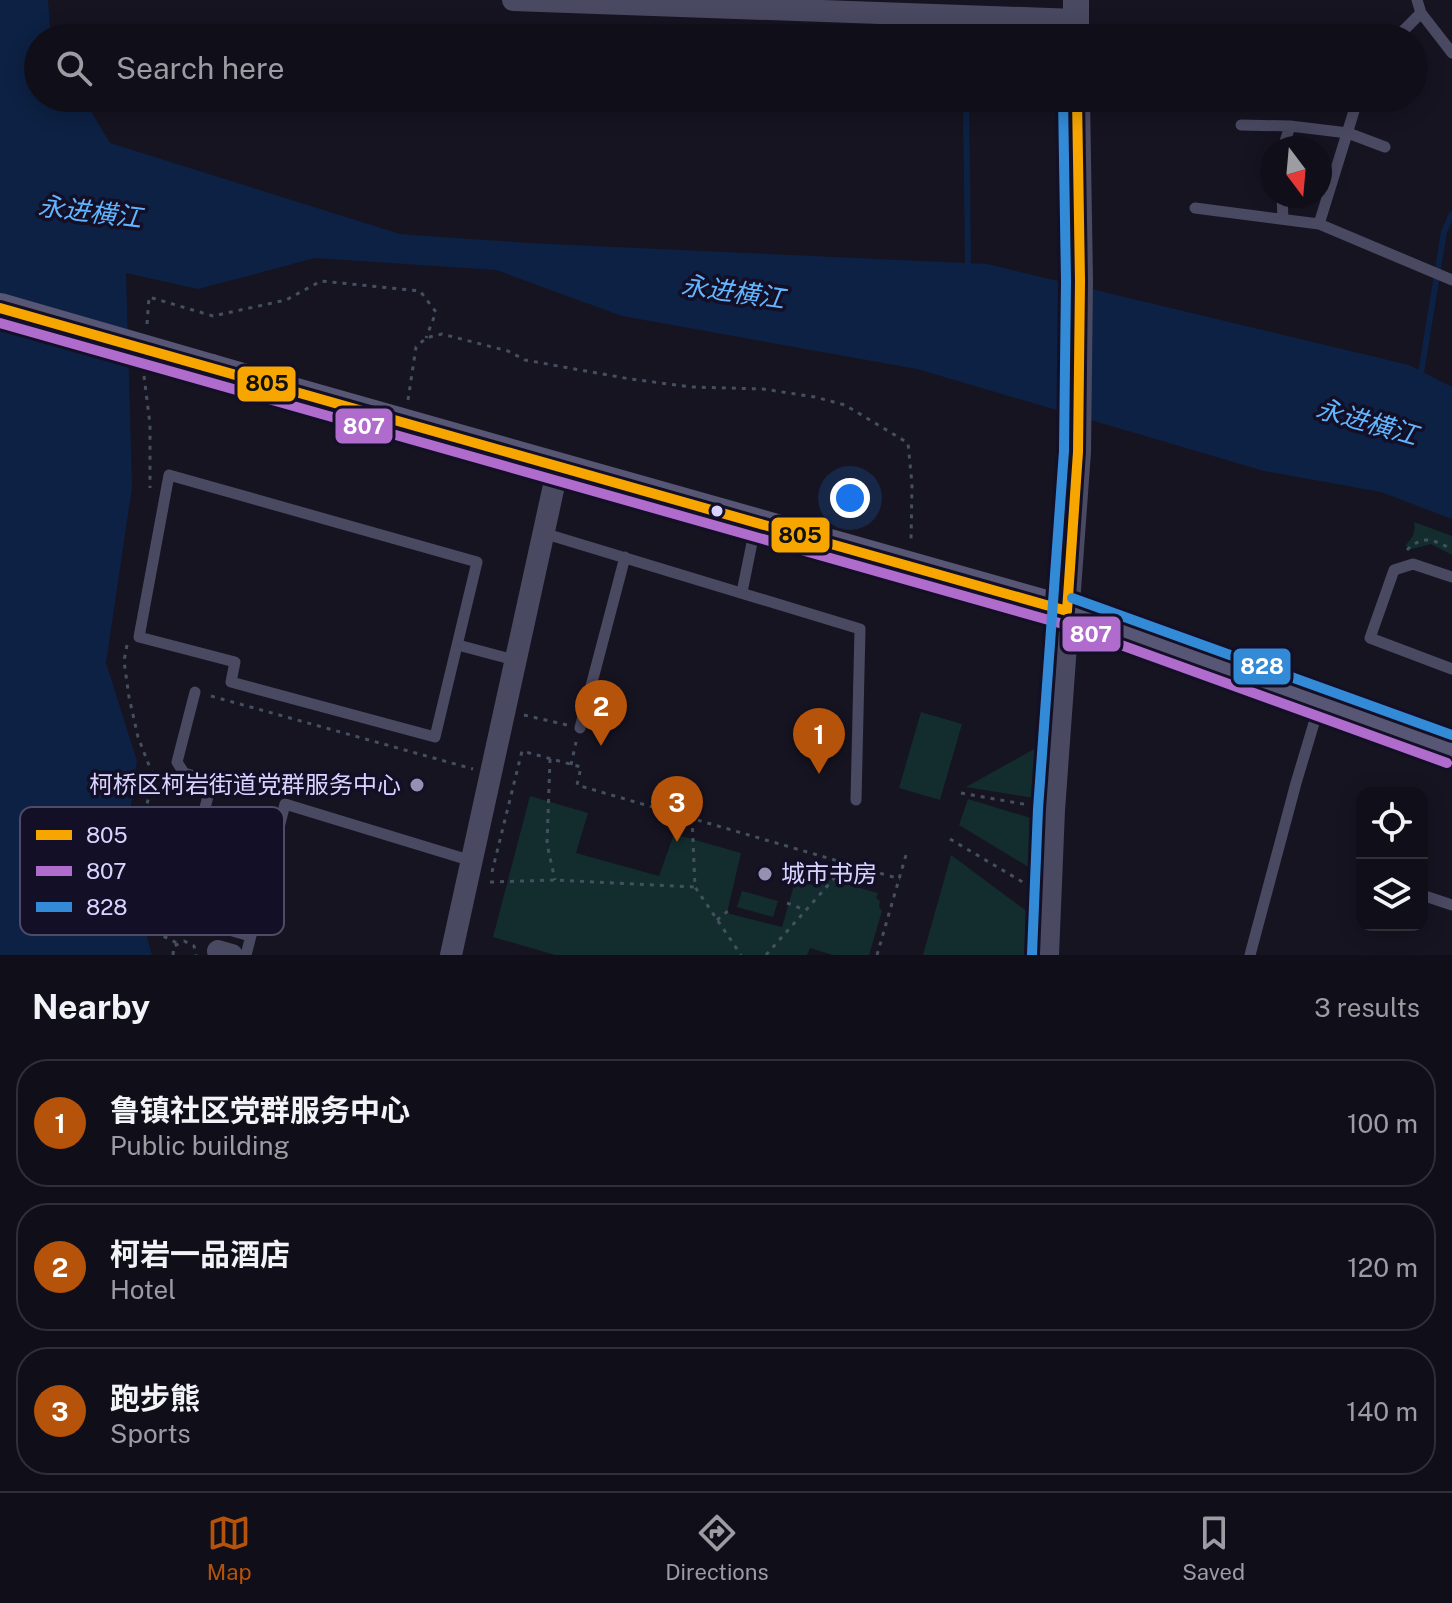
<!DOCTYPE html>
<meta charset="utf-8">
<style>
body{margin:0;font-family:"Public Sans","Noto Sans SC",sans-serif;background:#1e1d26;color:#f1f3f6}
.controls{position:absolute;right:24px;bottom:24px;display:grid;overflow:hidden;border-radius:16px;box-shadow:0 4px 20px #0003}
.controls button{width:72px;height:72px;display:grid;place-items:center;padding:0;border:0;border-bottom:2px solid #302f38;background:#100f19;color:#f1f3f6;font:40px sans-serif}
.compass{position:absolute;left:1260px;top:136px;width:72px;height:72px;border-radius:50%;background:#100f19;box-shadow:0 4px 20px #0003;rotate:164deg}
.you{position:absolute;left:850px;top:498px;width:28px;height:28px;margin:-20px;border:6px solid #fff;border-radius:50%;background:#1a73e8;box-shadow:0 0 0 12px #1a73e833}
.badge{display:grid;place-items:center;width:52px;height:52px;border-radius:50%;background:#b45309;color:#fff;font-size:26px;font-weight:700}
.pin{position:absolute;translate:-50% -66px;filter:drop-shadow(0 2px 4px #0008)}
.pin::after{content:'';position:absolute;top:42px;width:28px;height:24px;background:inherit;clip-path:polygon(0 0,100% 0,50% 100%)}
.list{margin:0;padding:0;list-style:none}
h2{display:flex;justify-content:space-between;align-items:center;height:104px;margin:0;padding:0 32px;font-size:34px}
h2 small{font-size:26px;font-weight:400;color:#9c9ca2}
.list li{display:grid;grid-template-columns:52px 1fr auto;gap:24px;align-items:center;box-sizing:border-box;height:128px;margin:0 16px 16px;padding:0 16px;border:2px solid #302f38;border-radius:32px}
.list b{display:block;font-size:30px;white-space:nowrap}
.list p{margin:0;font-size:26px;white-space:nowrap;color:#9c9ca2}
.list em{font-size:26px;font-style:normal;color:#9c9ca2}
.icon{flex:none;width:44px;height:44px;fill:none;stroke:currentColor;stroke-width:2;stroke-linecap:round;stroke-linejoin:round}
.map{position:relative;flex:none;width:1452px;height:955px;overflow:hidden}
.search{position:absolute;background:#100f19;box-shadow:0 4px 20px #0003;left:24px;right:24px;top:24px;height:88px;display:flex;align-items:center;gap:20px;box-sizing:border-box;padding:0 28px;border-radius:44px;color:#9c9ca2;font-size:30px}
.sheet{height:536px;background:#100f19}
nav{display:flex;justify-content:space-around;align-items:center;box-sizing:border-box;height:112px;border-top:2px solid #302f38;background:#100f19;font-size:22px;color:#9c9ca2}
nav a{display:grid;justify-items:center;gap:4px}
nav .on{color:#b45309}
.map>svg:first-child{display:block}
</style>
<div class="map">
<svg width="1452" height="955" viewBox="0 0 1452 955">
<rect width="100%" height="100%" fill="#161421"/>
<!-- green -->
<path fill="#132c2d" d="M1414,522L1452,536V555L1431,544L1412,549L1405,546C1412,538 1416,533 1414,522Z
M921,712L962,724L940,800L899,788Z
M1036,748L1034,798L966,787Z
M530,796L588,813L576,853L659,876L674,834L741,853L727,913L782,927L798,871L878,893L876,898L880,901L879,906L882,911L869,955H833L810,948L807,955H555L493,937Z
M968,799L1034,819L1030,868L959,825Z
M951,855L1029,913L1025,955H923Z
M742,891L778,901L773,917L737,907Z"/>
<!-- water -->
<path fill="#0d2144" d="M0,0H48L51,38H38V98H83L110,143L400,234L528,243L987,264L1409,365L1452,387V519L1381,492L1264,471L917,369L622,316L496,270L315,258L198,289L126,273L132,487L106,663L137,761L124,855L152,955H0Z"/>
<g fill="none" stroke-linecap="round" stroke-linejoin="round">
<!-- stream -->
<path stroke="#0d2144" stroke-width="6" d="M966,38V22
M966,98L968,268
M1420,379L1444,232L1452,214"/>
<!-- path -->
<path stroke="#44505f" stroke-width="3" stroke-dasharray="4 6" stroke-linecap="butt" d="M147,324L149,297L213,316L286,300L321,281L420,291L436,312L426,338
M144,376L150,424V488
M408,400L416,347L426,338L442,334L508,351L525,360L630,379L692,387L763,389L815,397L845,405L908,443L912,484L911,542
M1407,550C1424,534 1432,540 1452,549
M127,645L124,661L129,697L138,737L154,778L132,859L149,929L177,943
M211,696L473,769
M524,715L567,725
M550,759L547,844L555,880
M571,765L576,742
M961,793L1029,805
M692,818L695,887L741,955
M950,839L1026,884
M492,872L522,751L581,767L577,785L900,879
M490,882L555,880L695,887
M787,903L805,910
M717,920L729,910
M173,955L174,946L184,941L194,946L196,955
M766,955L846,865
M877,955L906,855"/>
<!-- service -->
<path stroke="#4a4962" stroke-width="11" d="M1417,0L1421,13L1452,53
M1396,38L1421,13
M1241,125L1290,126L1348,133L1385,147
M1283,148L1290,126
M1282,196L1283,219
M1195,208L1319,224L1452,280
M1319,224L1358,98
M169,475L477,562L435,737L231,682L235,662L139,637Z
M543,533L860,629L856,800
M1452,577L1413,564L1394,570L1370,638L1452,669
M742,592L756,523
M458,645L514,660
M195,692L177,762L184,773L212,781L177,915L250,936
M580,728L625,557
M1422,895L1452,905
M246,955L285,804L472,861
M1250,955L1296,783L1320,703"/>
<!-- minor -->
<path stroke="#4a4962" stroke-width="22" d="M513,0L1076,20
M218,951L232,955
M451,955L558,467"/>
<!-- tertiary -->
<path stroke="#4a4962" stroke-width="26" d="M1076,0V38
M1046,955L1052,810L1078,452L1080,281L1077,98"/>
<!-- secondary -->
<path stroke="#575674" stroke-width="30" d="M211,369L1067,611L1452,750"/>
<!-- secondary-bridge -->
<path stroke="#575674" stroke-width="30" d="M0,308L211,369"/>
<!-- bus-1 casing -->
<g stroke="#130f26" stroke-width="16">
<path id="bus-1" d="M0,308L1067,611
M1067,611L1078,452L1080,281L1077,98"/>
</g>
<!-- bus-2 casing -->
<g stroke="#130f26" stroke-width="16">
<path id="bus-2" d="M0,323L1063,624L1447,763"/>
</g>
<!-- bus-3 casing -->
<g stroke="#130f26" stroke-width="16">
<path id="bus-3" d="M1072,598L1452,735
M1032,954L1038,809L1064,451L1066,281L1063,98"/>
</g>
<!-- bus-1 -->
<use href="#bus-1" stroke="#f7a600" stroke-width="10"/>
<!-- bus-2 -->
<use href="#bus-2" stroke="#b06ccc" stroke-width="10"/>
<!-- bus-3 -->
<use href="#bus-3" stroke="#338bd7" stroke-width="10"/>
</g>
<!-- markers -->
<circle fill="#d9d4ff" stroke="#130f26" stroke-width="3" cx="717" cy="511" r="7"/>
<g fill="#9591b1" stroke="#130f26" stroke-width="3">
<circle cx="417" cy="785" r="8"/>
<circle cx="765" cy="874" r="8"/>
</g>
<g text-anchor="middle" stroke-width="7" stroke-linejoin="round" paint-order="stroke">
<!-- poi labels -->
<g font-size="24" fill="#d9d4ff" stroke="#130f26" text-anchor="end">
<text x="401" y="793">柯桥区柯岩街道党群服务中心</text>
<text x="781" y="882" text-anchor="start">城市书房</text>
</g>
<!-- water labels -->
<g font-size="26" font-style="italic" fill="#62b6ff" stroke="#130f26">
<text transform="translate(90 212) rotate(7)" y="9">永进横江</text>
<text transform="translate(733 292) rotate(8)" y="9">永进横江</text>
<text transform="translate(1367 422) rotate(16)" y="9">永进横江</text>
</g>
</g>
<!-- legend -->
<rect x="20" y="807" width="264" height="128" rx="12" fill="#130f26" stroke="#4e4a67" stroke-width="2"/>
<rect x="36" y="830" width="36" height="10" fill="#f7a600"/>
<rect x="36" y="866" width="36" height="10" fill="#b06ccc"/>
<rect x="36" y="902" width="36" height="10" fill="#338bd7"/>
<g font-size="22" fill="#d9d4ff">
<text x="86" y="843">805</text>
<text x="86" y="879">807</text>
<text x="86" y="915">828</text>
</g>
<g stroke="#130f26" stroke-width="3">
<rect x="236" y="365" width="61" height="38" rx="8" fill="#f7a600"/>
<rect x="334" y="407" width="60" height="38" rx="8" fill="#b06ccc"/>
<rect x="770" y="516" width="61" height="38" rx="8" fill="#f7a600"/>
<rect x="1061" y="615" width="61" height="38" rx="8" fill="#b06ccc"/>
<rect x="1232" y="647" width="60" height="39" rx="8" fill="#338bd7"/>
</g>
<g font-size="22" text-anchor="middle" font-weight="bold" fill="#fff">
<text x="364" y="434">807</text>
<text x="1091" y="642">807</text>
<text x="1262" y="674">828</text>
</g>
<g font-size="22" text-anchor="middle" font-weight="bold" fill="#111">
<text x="267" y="391">805</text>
<text x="800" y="543">805</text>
</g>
</svg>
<div class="controls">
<button><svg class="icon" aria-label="locate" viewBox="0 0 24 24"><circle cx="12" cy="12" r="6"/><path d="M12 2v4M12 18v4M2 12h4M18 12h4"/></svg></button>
<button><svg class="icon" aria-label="layers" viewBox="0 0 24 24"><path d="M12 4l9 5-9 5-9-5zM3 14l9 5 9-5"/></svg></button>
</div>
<svg class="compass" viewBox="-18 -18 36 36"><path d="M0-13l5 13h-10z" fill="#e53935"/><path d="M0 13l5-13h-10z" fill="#9c9ca2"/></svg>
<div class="you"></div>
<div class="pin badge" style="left:819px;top:774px">1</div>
<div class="pin badge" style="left:601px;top:746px">2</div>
<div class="pin badge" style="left:677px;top:842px">3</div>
<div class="search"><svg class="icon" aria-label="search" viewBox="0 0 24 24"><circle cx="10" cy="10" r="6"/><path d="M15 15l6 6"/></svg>Search here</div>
</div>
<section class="sheet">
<h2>Nearby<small>3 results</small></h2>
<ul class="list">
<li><span class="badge">1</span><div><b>鲁镇社区党群服务中心</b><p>Public building</p></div><em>100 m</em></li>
<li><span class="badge">2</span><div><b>柯岩一品酒店</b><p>Hotel</p></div><em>120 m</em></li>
<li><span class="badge">3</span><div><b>跑步熊</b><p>Sports</p></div><em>140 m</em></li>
</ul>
</section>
<nav>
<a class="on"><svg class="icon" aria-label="map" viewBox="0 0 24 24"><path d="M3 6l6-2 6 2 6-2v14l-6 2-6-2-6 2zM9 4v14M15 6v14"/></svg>Map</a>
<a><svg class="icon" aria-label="directions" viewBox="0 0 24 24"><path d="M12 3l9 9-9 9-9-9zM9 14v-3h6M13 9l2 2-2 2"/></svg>Directions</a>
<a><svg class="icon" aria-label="saved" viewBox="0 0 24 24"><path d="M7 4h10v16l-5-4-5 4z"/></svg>Saved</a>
</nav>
